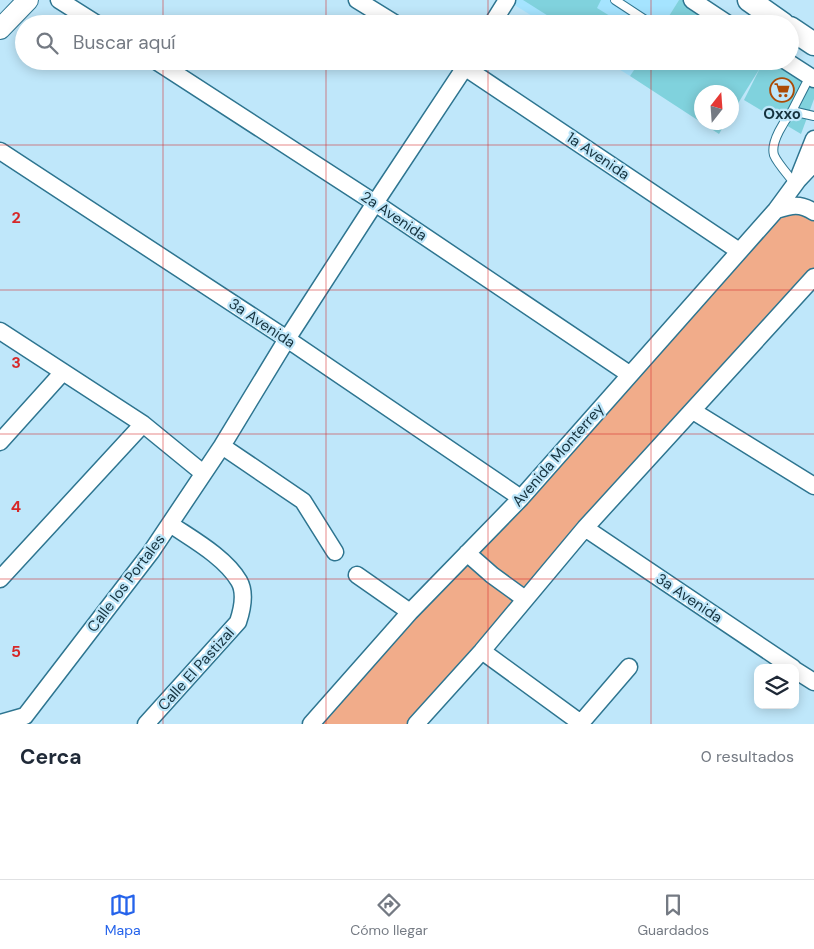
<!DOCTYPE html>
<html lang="es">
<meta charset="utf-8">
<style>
body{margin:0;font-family:"DM Sans",sans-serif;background:#f6f6f7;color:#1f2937}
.controls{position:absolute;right:15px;bottom:15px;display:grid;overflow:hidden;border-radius:10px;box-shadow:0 2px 12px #0003}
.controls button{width:45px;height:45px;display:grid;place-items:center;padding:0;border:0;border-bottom:1px solid #e0e1e3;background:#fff;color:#1f2937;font:25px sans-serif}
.compass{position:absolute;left:694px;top:85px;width:45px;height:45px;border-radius:50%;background:#fff;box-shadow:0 2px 12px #0003;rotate:17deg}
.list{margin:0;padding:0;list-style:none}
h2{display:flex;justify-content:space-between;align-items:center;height:65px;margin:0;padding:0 20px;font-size:21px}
h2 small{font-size:16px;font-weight:400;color:#747a83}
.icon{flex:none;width:28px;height:28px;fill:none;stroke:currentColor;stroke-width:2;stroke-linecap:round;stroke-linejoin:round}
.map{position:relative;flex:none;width:814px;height:724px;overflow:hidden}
.search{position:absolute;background:#fff;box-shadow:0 2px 12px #0003;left:15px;right:15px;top:15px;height:55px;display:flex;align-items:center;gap:12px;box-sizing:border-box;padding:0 18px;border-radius:28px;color:#747a83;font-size:19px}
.sheet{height:155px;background:#fff}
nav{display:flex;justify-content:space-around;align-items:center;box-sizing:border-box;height:70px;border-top:1px solid #e0e1e3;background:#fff;font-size:14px;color:#747a83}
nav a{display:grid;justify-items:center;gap:2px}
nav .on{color:#2563eb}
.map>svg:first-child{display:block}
</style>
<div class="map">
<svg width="814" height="724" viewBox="0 0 814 724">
<rect width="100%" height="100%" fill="#bfe7fa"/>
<!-- built -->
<path fill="#a5e4ff" d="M516,0H679L664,24H545L513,4Z
M606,61H640L630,76Z"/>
<!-- green -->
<path fill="#f1ac8a" d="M776,210L814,212V278L414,724H314Z"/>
<!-- building -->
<path fill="#80d2dd" d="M523,0H601L597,8L623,24H561Z
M679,0H690L726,24H664Z
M640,61H757L762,64L764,61H784L814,81V99L801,134L744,100L760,68L732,113V92H702V122H726L719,134L630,76Z"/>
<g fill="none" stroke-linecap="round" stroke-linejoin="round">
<!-- service casing -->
<g stroke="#2e7590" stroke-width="10">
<path id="service" d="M615,0L650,23
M792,111L810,76
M795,184C790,177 777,163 774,155C770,142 785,120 792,111L814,116"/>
</g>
<!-- minor casing -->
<g stroke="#2e7590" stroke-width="19">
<path id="minor" d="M59,0L97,24
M357,0L396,24
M692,0L728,24
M492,24L507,0
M156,61L375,203L629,374
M786,61L814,79
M457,62L739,251
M0,151L287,339L521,498
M800,174L814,139
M776,210C792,205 800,203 814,212
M0,331L143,424L203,473
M693,411L814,486
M0,442L63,372
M222,446L303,501L335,552
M585,528L793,668
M467,553L492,575L525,599
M357,575L410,612
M0,579L143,424
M482,651L582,724
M795,670L814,682
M25,716L151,552L222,446L287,339L375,203L469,61
M0,723L25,716
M146,724L238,622C242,610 246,593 239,581C225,557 192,539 170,524
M311,724L410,612L521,498L776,210L798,180L814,163
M416,724L482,651L585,528L814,277
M580,724L629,667"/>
</g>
<!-- tertiary casing -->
<g stroke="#2e7590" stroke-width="22">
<path id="tertiary" d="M0,29L28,0"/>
</g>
<!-- secondary casing -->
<g stroke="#2e7590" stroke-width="25">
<path id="secondary" d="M749,0L783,24
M790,28L814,44"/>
</g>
<!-- service -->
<use href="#service" stroke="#fff" stroke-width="8"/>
<!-- minor -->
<use href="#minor" stroke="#fff" stroke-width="16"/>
<!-- tertiary -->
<use href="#tertiary" stroke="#fff" stroke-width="20"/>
<!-- secondary -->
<use href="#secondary" stroke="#fff" stroke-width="22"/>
</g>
<!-- grid -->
<path fill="none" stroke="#d62828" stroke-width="1" stroke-opacity="0.55" d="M163,0V24M326,0V24M488,0V24M651,0V24M163,61V724M326,61V724M488,61V724M651,61V724M0,145H814M0,290H814M0,434H814M0,579H814"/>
<!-- icons -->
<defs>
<g id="supermarket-ring" transform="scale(1.25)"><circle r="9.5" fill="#bfe7fa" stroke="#ac4b06" stroke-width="1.5"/><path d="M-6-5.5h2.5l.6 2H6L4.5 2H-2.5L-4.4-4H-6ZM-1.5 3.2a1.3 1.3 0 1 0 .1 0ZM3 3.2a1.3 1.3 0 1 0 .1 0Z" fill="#ac4b06"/></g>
</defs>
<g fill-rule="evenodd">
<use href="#supermarket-ring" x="782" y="90"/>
</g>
<g text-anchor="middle" stroke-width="4.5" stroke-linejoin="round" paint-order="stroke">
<!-- poi labels -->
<g font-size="15" font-weight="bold" fill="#15323e" stroke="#bfe7fa">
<text x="782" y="119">Oxxo</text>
</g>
<!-- street labels -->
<g font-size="15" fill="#15323e" stroke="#bfe7fa">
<text transform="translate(598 156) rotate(34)" y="5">1a Avenida</text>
<text transform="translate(394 216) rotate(34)" y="5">2a Avenida</text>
<text transform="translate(262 323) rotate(34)" y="5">3a Avenida</text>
<text transform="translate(558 455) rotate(-49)" y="5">Avenida Monterrey</text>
<text transform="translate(126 583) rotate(-53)" y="5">Calle los Portales</text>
<text transform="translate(689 598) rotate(34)" y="5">3a Avenida</text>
<text transform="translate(196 669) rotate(-48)" y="5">Calle El Pastizal</text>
</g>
</g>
<g font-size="16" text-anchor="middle" font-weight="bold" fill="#d62828" stroke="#bfe7fa" stroke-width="4.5" stroke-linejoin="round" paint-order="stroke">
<text x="16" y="223">2</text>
<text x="16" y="368">3</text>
<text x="16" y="512">4</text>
<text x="16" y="657">5</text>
</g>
</svg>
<div class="controls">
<button><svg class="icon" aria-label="layers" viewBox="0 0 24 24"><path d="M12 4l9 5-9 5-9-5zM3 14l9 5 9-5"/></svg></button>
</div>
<svg class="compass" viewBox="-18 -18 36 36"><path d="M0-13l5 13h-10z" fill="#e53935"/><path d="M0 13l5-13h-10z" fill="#747a83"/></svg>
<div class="search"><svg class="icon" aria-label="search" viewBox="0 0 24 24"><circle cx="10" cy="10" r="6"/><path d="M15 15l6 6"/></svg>Buscar aquí</div>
</div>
<section class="sheet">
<h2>Cerca<small>0 resultados</small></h2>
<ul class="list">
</ul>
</section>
<nav>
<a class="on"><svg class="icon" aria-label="map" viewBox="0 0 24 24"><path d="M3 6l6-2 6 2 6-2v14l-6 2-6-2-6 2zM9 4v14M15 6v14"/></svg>Mapa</a>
<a><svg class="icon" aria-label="directions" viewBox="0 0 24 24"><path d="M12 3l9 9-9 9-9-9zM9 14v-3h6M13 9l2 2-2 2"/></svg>Cómo llegar</a>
<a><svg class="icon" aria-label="saved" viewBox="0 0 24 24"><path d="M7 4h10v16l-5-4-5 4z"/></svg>Guardados</a>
</nav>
